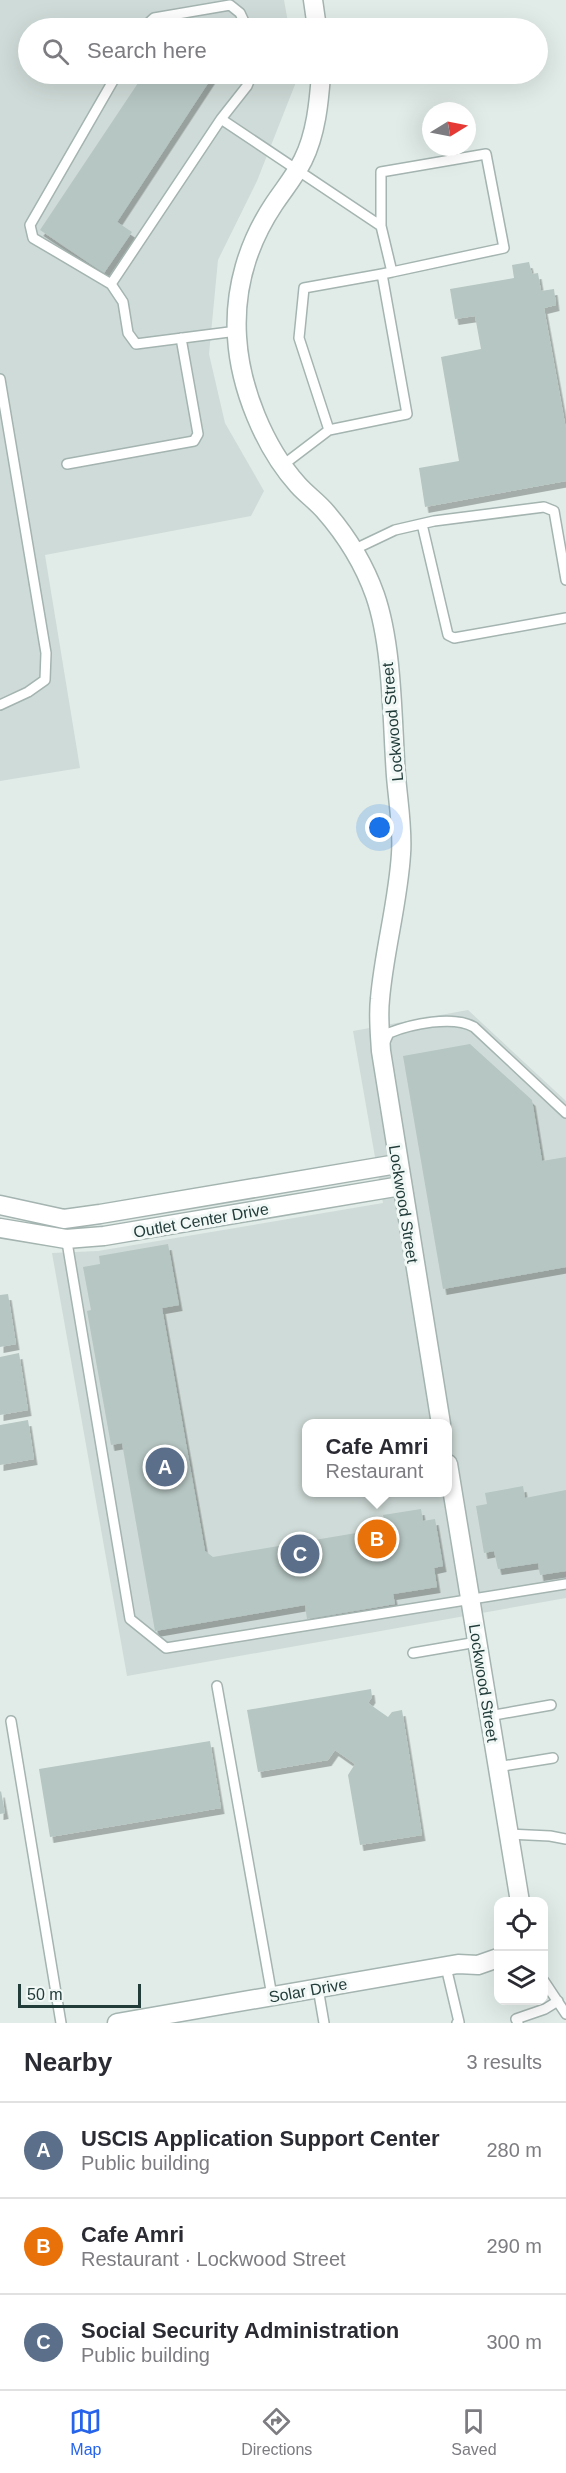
<!DOCTYPE html>
<meta charset="utf-8">
<style>
body{margin:0;font-family:Helvetica,sans-serif;background:#f2f2f3;color:#2b2b33}
.controls{position:absolute;right:18px;bottom:18px;display:grid;overflow:hidden;border-radius:12px;box-shadow:0 6px 24px #0002}
.controls button{width:54px;height:54px;display:grid;place-items:center;padding:0;border:0;border-bottom:2px solid #e1e1e2;background:#fff;color:#2b2b33;font:30px sans-serif}
.compass{position:absolute;left:422px;top:102px;width:54px;height:54px;border-radius:50%;background:#fff;box-shadow:0 6px 24px #0002;rotate:80deg}
.scale{position:absolute;left:18px;bottom:15px;width:123px;box-sizing:border-box;padding-left:6px;border:3px solid #213c39;border-top:0;font-size:16px;line-height:21px;white-space:nowrap;color:#213c39;-webkit-text-stroke:4px #f1f8f6;paint-order:stroke}
.you{position:absolute;left:380px;top:828px;width:21px;height:21px;margin:-15px;border:4px solid #fff;border-radius:50%;background:#1a73e8;box-shadow:0 0 0 9px #1a73e833}
.badge{display:grid;place-items:center;width:39px;height:39px;border-radius:50%;background:#2563eb;color:#fff;font-size:20px;font-weight:700}
.pin{position:absolute;translate:-50% -50%;border:3px solid #fff;box-shadow:0 2px 6px #0006}
.popup{position:absolute;left:302px;top:1419px;width:150px;height:78px;box-sizing:border-box;display:grid;place-content:center;border-radius:12px;background:#fff;filter:drop-shadow(0 2px 4px #0005);font-size:20px;white-space:nowrap;color:#7c7c81}
.popup b{font-size:22px;color:#2b2b33}
.popup::after{content:'';position:absolute;left:50%;top:100%;margin-left:-12px;border:12px solid transparent;border-top-color:#fff}
.list{margin:0;padding:0;list-style:none}
h2{display:flex;justify-content:space-between;align-items:center;height:78px;margin:0;padding:0 24px;font-size:26px}
h2 small{font-size:20px;font-weight:400;color:#7c7c81}
.list li{display:grid;grid-template-columns:39px 1fr auto;gap:18px;align-items:center;box-sizing:border-box;height:96px;padding:0 24px;border-top:2px solid #e1e1e2}
.list b{display:block;font-size:22px;white-space:nowrap}
.list p{margin:0;font-size:20px;white-space:nowrap;color:#7c7c81}
.list em{font-size:20px;font-style:normal;color:#7c7c81}
.icon{flex:none;width:33px;height:33px;fill:none;stroke:currentColor;stroke-width:2;stroke-linecap:round;stroke-linejoin:round}
.map{position:relative;flex:none;width:566px;height:2023px;overflow:hidden}
.search{position:absolute;background:#fff;box-shadow:0 6px 24px #0002;left:18px;right:18px;top:18px;height:66px;display:flex;align-items:center;gap:15px;box-sizing:border-box;padding:0 21px;border-radius:33px;color:#7c7c81;font-size:22px}
.sheet{height:366px;background:#fff}
nav{display:flex;justify-content:space-around;align-items:center;box-sizing:border-box;height:84px;border-top:2px solid #e1e1e2;background:#fff;font-size:16px;color:#7c7c81}
nav a{display:grid;justify-items:center;gap:3px}
nav .on{color:#2563eb}
.map>svg:first-child{display:block}
</style>
<div class="map">
<svg width="566" height="2023" viewBox="0 0 566 2023">
<defs>
<filter id="shadow"><feDropShadow dx="3.5" dy="6" stdDeviation="0" flood-color="#0004"/></filter>
</defs>
<rect width="100%" height="100%" fill="#e1ece8"/>
<!-- built -->
<path fill="#cfdbd8" fill-rule="evenodd" d="M0,0H284L289,28H28V74H297L298,77L257,181L218,260L209,354L225,423L264,491L251,516L45,555L80,768L0,781Z
M468,1010L566,1101V1598L127,1676L52,1253L98,1251L383,1203L353,1031ZM306,1424H448V1492H306Z"/>
<!-- building -->
<path fill="#b6c6c2" filter="url(#shadow)" d="M144,74H214L117,222L132,232L104,273L40,230Z
M529,262L532,274L538,273L541,291L554,289L556,305L544,308L566,429V481L425,507L419,468L459,461L441,357L481,349L475,316L455,319L450,289L514,278L512,265Z
M470,1044L532,1100L542,1161L566,1157V1267L443,1289L403,1056Z
M168,1244L179,1305L162,1308L205,1551L213,1557L386,1528L383,1515L421,1509L423,1521L435,1519L443,1566L434,1568L437,1587L393,1594L395,1604L307,1619L305,1605L155,1631L122,1443L111,1445L87,1311L91,1310L83,1267L100,1264L99,1256Z
M8,1294L16,1344L0,1347V1295Z
M19,1353L28,1410L0,1415V1357Z
M28,1420L34,1459L0,1465V1425Z
M523,1486L525,1498L566,1490V1571L540,1575L538,1563L498,1569L494,1551L484,1553L476,1506L487,1504L485,1493Z
M371,1689L372,1697L368,1703L388,1717L392,1712L402,1710L422,1835L360,1845L348,1775L355,1764L335,1750L328,1760L258,1772L247,1710Z
M210,1741L221,1808L50,1837L39,1769Z
M1,1791L5,1813L0,1814V1792Z"/>
<g fill="none" stroke-linecap="round" stroke-linejoin="round">
<!-- service casing -->
<g stroke="#a4b4b0" stroke-width="12">
<path id="service" d="M143,28L154,18L230,5L240,13L247,28
M117,74L30,225L33,238L111,284L221,119L247,86L252,74
M221,119L381,226
M486,154L504,248L392,272L381,226V172Z
M382,274L407,414L329,430L299,338L304,288L382,274L392,272
M111,284L123,302L128,333L136,344L237,331
M0,379L46,653L45,680L28,692L0,705
M67,464L194,441L198,434L181,338
M283,465L329,430
M422,524L448,635L454,638L566,618
M353,550L395,530L434,521L544,507L554,511L566,580
M384,1044L389,1033C411,1024 453,1015 474,1027L566,1113
M66,1236L130,1619L166,1648L566,1584
M413,1653L477,1642
M217,1686L272,1996
M489,1716L551,1705
M11,1721L61,2023
M497,1767L553,1758
M508,1834L550,1836L566,1839
M446,1967L459,2022L457,2023
M544,1981L566,2014
M318,1988L324,2023
M518,2023L516,2019L545,2009L558,2001"/>
</g>
<!-- minor casing -->
<g stroke="#a4b4b0" stroke-width="21">
<path id="minor" d="M313,0L317,28
M321,74C319,102 316,134 303,160C295,176 284,189 274,204C248,243 234,289 237,337C240,388 264,447 298,485C306,494 316,501 324,510C346,535 364,564 375,595C393,647 392,721 396,776C398,801 403,829 401,854C398,903 384,951 380,999C378,1016 380,1034 381,1051L441,1424
M0,1205L64,1219L100,1214L397,1164
M0,1228L66,1239L104,1236L401,1186
M448,1464L520,1902
M117,2023L458,1964L478,1965L498,1958"/>
</g>
<!-- service -->
<use href="#service" stroke="#fff" stroke-width="9"/>
<!-- minor -->
<use href="#minor" stroke="#fff" stroke-width="18"/>
</g>
<g text-anchor="middle" stroke-width="6" stroke-linejoin="round" paint-order="stroke">
<!-- street labels -->
<g font-size="16" fill="#213c39" stroke="#f1f8f6">
<text transform="translate(392 722) rotate(-95)" y="6">Lockwood Street</text>
<text transform="translate(404 1204) rotate(81)" y="6">Lockwood Street</text>
<text transform="translate(201 1220) rotate(-10)" y="6">Outlet Center Drive</text>
<text transform="translate(484 1683) rotate(81)" y="6">Lockwood Street</text>
<text transform="translate(308 1990) rotate(-10)" y="6">Solar Drive</text>
</g>
</g>
</svg>
<div class="controls">
<button><svg class="icon" aria-label="locate" viewBox="0 0 24 24"><circle cx="12" cy="12" r="6"/><path d="M12 2v4M12 18v4M2 12h4M18 12h4"/></svg></button>
<button><svg class="icon" aria-label="layers" viewBox="0 0 24 24"><path d="M12 4l9 5-9 5-9-5zM3 14l9 5 9-5"/></svg></button>
</div>
<svg class="compass" viewBox="-18 -18 36 36"><path d="M0-13l5 13h-10z" fill="#e53935"/><path d="M0 13l5-13h-10z" fill="#7c7c81"/></svg>
<div class="scale">50 m</div>
<div class="you"></div>
<div class="pin badge" style="left:165px;top:1467px;background:#5c6f8a">A</div>
<div class="pin badge" style="left:377px;top:1539px;background:#e8710a">B</div>
<div class="popup"><b>Cafe Amri</b>Restaurant</div>
<div class="pin badge" style="left:300px;top:1554px;background:#5c6f8a">C</div>
<div class="search"><svg class="icon" aria-label="search" viewBox="0 0 24 24"><circle cx="10" cy="10" r="6"/><path d="M15 15l6 6"/></svg>Search here</div>
</div>
<section class="sheet">
<h2>Nearby<small>3 results</small></h2>
<ul class="list">
<li><span class="badge" style="background:#5c6f8a">A</span><div><b>USCIS Application Support Center</b><p>Public building</p></div><em>280 m</em></li>
<li><span class="badge" style="background:#e8710a">B</span><div><b>Cafe Amri</b><p>Restaurant · Lockwood Street</p></div><em>290 m</em></li>
<li><span class="badge" style="background:#5c6f8a">C</span><div><b>Social Security Administration</b><p>Public building</p></div><em>300 m</em></li>
</ul>
</section>
<nav>
<a class="on"><svg class="icon" aria-label="map" viewBox="0 0 24 24"><path d="M3 6l6-2 6 2 6-2v14l-6 2-6-2-6 2zM9 4v14M15 6v14"/></svg>Map</a>
<a><svg class="icon" aria-label="directions" viewBox="0 0 24 24"><path d="M12 3l9 9-9 9-9-9zM9 14v-3h6M13 9l2 2-2 2"/></svg>Directions</a>
<a><svg class="icon" aria-label="saved" viewBox="0 0 24 24"><path d="M7 4h10v16l-5-4-5 4z"/></svg>Saved</a>
</nav>
